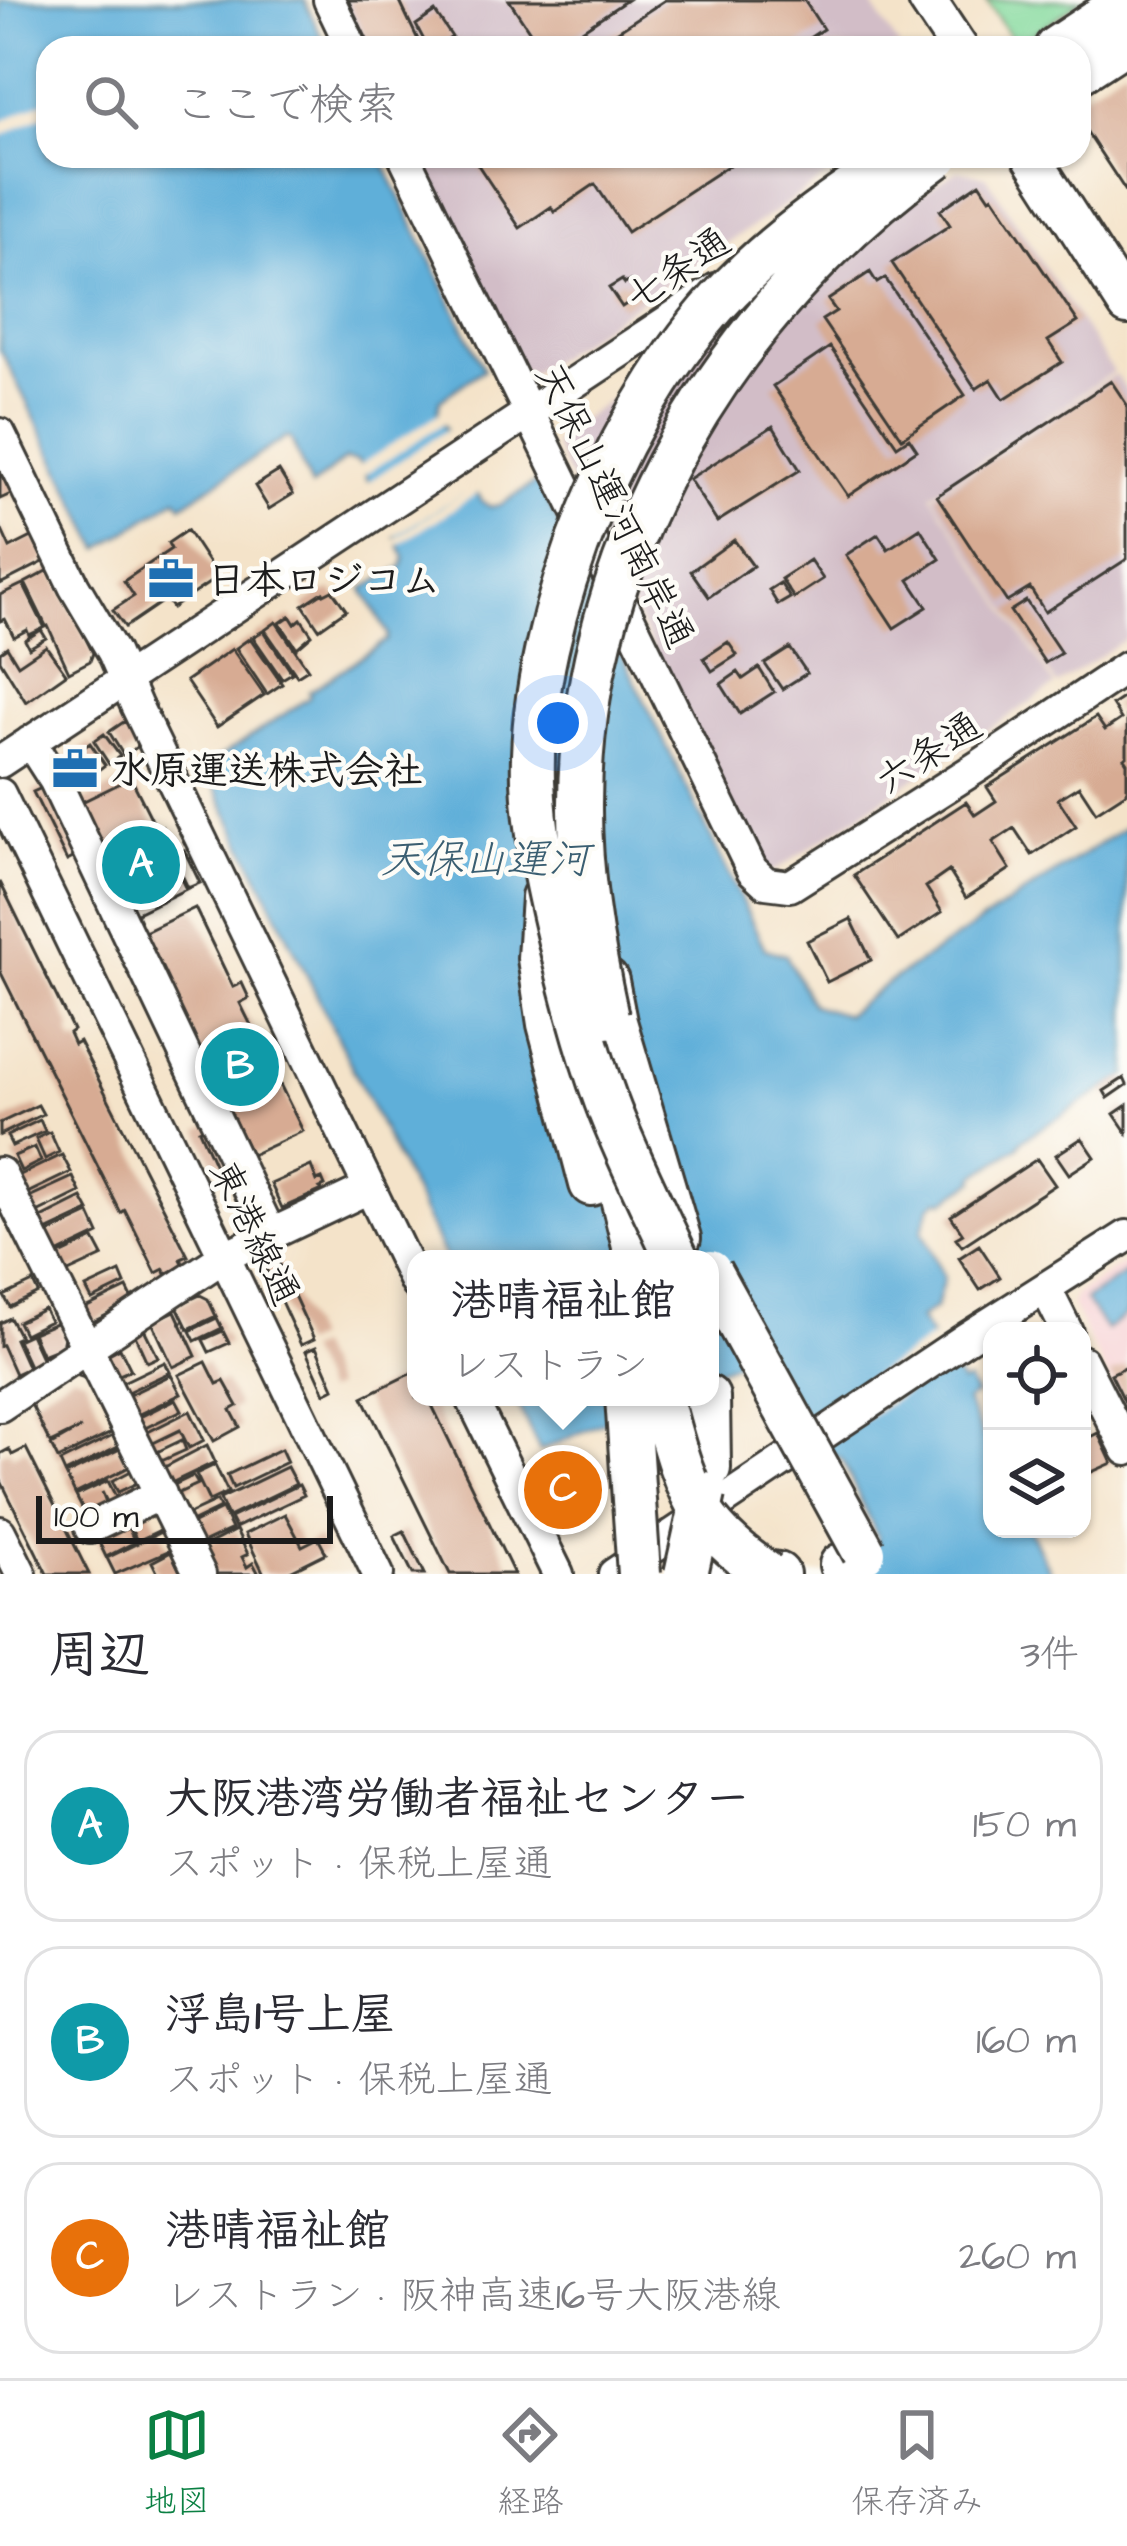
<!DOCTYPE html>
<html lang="ja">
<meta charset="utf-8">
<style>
body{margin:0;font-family:"Architects Daughter","Klee One",sans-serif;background:#f7f7f7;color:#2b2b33}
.controls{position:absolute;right:36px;bottom:36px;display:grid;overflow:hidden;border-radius:24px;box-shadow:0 3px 9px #0004}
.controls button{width:108px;height:108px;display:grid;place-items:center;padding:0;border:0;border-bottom:3px solid #e1e1e2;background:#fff;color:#2b2b33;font:60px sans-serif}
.scale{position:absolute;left:36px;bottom:30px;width:297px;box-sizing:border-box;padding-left:12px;border:6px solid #1c1c1c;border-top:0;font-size:33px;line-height:42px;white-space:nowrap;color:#1c1c1c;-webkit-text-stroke:9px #fdfcf7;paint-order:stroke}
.you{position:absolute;left:558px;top:723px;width:42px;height:42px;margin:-30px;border:9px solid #fff;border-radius:50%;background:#1a73e8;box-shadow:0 0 0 18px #1a73e833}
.badge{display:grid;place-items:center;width:78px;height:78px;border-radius:50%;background:#0b8043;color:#fff;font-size:39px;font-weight:700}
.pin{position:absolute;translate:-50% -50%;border:6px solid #fff;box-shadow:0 3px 12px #0006}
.popup{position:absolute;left:407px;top:1250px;width:312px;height:156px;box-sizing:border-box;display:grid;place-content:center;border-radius:24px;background:#fff;filter:drop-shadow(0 3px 9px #0005);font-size:39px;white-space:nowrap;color:#7c7c81}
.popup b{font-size:45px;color:#2b2b33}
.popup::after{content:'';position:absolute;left:50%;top:100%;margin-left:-24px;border:24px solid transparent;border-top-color:#fff}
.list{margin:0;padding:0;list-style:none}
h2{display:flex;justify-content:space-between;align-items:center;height:156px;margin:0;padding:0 48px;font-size:51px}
h2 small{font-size:39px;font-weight:400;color:#7c7c81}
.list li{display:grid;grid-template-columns:78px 1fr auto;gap:36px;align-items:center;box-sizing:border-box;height:192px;margin:0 24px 24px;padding:0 24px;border:3px solid #e1e1e2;border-radius:36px}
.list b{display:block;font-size:45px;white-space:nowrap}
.list p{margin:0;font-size:39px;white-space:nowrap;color:#7c7c81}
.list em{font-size:39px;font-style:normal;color:#7c7c81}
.icon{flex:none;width:66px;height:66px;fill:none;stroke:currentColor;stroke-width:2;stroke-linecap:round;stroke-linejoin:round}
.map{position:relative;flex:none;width:1127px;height:1574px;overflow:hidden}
.search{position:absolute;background:#fff;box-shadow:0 3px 9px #0004;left:36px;right:36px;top:36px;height:132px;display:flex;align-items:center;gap:30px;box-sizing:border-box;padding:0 42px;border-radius:36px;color:#7c7c81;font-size:45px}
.sheet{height:804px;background:#fff}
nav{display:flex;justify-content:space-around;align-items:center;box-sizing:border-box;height:168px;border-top:3px solid #e1e1e2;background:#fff;font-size:33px;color:#7c7c81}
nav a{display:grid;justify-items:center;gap:6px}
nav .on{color:#0b8043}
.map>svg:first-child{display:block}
</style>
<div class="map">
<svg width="1127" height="1574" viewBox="0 0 1127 1574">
<rect width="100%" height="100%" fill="#fdfcf7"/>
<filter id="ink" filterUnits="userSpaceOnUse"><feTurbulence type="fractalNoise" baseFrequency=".00833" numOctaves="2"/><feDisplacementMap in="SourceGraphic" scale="24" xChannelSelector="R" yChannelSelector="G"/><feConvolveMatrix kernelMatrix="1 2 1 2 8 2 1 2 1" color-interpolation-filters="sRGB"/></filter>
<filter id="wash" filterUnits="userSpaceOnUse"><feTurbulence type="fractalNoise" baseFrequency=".004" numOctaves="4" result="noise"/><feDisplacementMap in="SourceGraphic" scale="48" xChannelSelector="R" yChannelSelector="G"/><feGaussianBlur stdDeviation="2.7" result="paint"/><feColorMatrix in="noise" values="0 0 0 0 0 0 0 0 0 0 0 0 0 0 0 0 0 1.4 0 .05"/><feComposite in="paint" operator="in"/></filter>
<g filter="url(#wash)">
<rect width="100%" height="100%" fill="#f4e3c9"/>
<!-- built -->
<path fill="#f7cfd3" d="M1127,1261V1415L1072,1305L1076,1294Z"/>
<!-- industrial -->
<path fill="#d2bdc7" d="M340,0H869L900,48H363Z
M416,156H858L531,374L518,367Z
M958,170L986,176L1113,372L931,495L1055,686L773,872L760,868L554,446L559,434Z
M1115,374L1127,392V638L1057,685L933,496Z"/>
<!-- green -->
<path fill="#83d99c" stroke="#507a5c" stroke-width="3" d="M986,0H1083L1016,45Z"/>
<!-- water -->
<path fill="#5fafd9" stroke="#3e667a" stroke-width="3" d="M0,0H304L327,48H48V156H380L484,369L440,400L438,412L482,502L490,507L500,505L538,481L765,949L786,955L812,1005L846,1015L886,984L1127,826V1075L1022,1140L1018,1147L975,1176L976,1180L944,1201L940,1199L930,1206L922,1231L944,1278L936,1307L919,1319L962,1384L968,1381L976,1395L966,1401L992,1454V1529H1029L1051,1574H863L878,1538L842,1460L830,1452L743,1359L710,1373V1259H446L205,767L310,697L309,692L387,640L388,634L363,589L402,567L405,557L358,461L345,459L311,487L291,439L286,437L182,505L177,498L100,549L0,349Z
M1127,1272V1315L1106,1330L1085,1300Z
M514,1397H658L540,1451Z"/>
<!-- pier -->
<path fill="#f4e3c9" d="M48,99V113L0,137V122Z
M444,410L449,420L360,478L355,468Z
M452,426L483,490L394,548L391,541L466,491L390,539L363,485Z
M937,1334L955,1360L798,1463L780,1436Z"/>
<g id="blocks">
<!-- building -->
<path fill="#d7ab93" d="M348,0H399L422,48H371Z
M509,0H627L555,48H541Z
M665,0H804L823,29L797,46L799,48H592Z
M435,12L452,37L436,48H428L416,25Z
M1127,65V193L1079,120V97Z
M472,156H743L627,232L595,184L554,212L551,207L520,228Z
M980,183L990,198L993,196L1078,322L1048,341L1062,362L1004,399L991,379L976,389L892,263L950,225L940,210Z
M870,272L877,283L885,278L965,395L902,438L822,320L836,311L828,300Z
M622,280L625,284L630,281L640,295L622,307L609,288Z
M830,347L897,446L909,438L917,450L848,496L773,386Z
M1111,381L1127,405V559L1045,612L1030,588L1007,602L937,496Z
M773,426L800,470L717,522L689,479Z
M0,461L15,492L0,499Z
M279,471L293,494L269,509L255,486Z
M0,526L10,548L34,536L47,560L0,584Z
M920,528L940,559L909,580L927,607L894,628L846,555L878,534L888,549Z
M187,530L218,577L172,608L166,599L125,627L113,610L134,596L124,581L171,549L168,543Z
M734,540L753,566L709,597L691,571Z
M810,560L823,579L794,598L781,579Z
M51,569L93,653L90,661L69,672L48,626L29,635L27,630L14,637L5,619L0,621V595L23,584L44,626H46L25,583Z
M780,583L790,598L778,605L769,590Z
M332,590L346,610L319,629L303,605L323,592L324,594Z
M1026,601L1061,653L1045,663L1010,611Z
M290,616L295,624L301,619L312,635L297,648L280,623Z
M276,622L308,669L297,676L265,630Z
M41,630L46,638L29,648L25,640Z
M263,631L292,673L282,679L253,637Z
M250,638L282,684L267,694L236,648Z
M728,642L737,655L712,671L704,658Z
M46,646L66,674L26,702L0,660V652L7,647L18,665Z
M790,648L807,673L782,689L765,664Z
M232,649L264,695L217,727L186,681Z
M759,668L774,692L740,714L721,684L738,672L743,679Z
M1127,695V756L1124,758L1127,763V792L1096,812L1079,786L1058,799L1076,826L1032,855L1014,828L993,842L1010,869L966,898L949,871L926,887L942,912L898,941L854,875L966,802L975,815L996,801L987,787L1096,717L1105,730L1121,719L1112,705Z
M125,721L141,744L124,756L109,732Z
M104,734L120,756L109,764L94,741Z
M90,743L105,765L93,774L77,752Z
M74,753L90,776L77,786L61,762Z
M131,778L157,830L162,827L168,840L163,842L186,889L133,915L78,804Z
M44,787L77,856L67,861L33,792Z
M184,850L200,883L188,888L173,856Z
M0,882L73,1030L69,1033L74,1044L79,1041L188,1256L181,1259L184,1265L166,1274L164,1269L156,1273L125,1210L121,1213L0,971Z
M195,908L233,987L242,983L249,998L240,1003L303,1131L251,1155L143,933Z
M851,919L871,960L827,982L807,941Z
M1124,1078L1127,1085L1108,1098L1104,1091Z
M38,1105L43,1114L0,1135V1123Z
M1127,1105V1133L1114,1114Z
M40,1120L45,1131L12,1146L7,1136Z
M210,1125L227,1161L215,1166L199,1130Z
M50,1132L59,1152L45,1159L36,1139Z
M1082,1138L1095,1157L1069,1174L1056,1155Z
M35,1147L41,1161L21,1171L14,1156Z
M62,1155L71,1172L25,1194L16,1177Z
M1037,1159L1055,1185L962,1246L956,1238L963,1234L951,1216Z
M311,1166L317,1181L322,1179L325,1186L320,1188L322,1190L282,1208L271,1184Z
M73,1177L80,1192L35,1214L27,1198Z
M82,1198L89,1211L44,1232L38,1220Z
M90,1214L99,1234L55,1255L45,1235Z
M94,1239L103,1256L66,1273L58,1256Z
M979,1245L1000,1277L980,1290L959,1258Z
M274,1252L314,1339L301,1345L263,1262L266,1256Z
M120,1272L125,1284L92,1300L86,1288Z
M33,1282L38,1293L10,1307L4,1296Z
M127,1288L134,1302L90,1323L83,1309Z
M200,1295L208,1299L216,1316L188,1329L177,1306Z
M44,1309L50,1321L24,1334L18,1322Z
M175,1311L196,1356L173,1367L152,1322Z
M10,1318L20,1337L15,1339L28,1368L15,1374L2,1345L0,1346V1323Z
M217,1318L222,1328L195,1341L190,1331Z
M58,1322L64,1337L62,1347L42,1355L32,1333Z
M144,1329L158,1357L147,1362L134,1333Z
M223,1331L229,1343L209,1352L203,1340Z
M30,1334L42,1360L29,1366L17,1340Z
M316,1347L334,1388L325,1393L306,1351Z
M120,1348L131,1370L117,1376L107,1355Z
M165,1362L170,1372L123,1394L119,1384Z
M206,1362L217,1384L224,1381L238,1406L231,1410L240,1427L214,1441L179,1375Z
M1127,1366V1406L1111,1374Z
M416,1371V1397H428L514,1574H450L363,1397Z
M73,1374L85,1378L111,1433L58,1459L51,1445L81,1428L50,1443L30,1402Z
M171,1375L181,1394L135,1416L125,1397Z
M176,1399L182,1410L145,1428L140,1417Z
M190,1411L204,1440L189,1448L180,1430L149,1445L144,1434Z
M1098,1433L1112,1463L1087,1474L1082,1463V1441Z
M113,1436L118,1447L65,1473L60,1462Z
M182,1440L186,1450L159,1462L155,1453Z
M207,1445L215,1462L169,1484L161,1469Z
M26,1448L89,1574H47L0,1479V1454L9,1449L12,1455Z
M120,1449L129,1467L75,1494L66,1475Z
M281,1449L287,1462L233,1488L227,1475Z
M215,1465L228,1492L209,1501L196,1474Z
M287,1467L296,1484L228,1517L220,1499Z
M131,1471L137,1483L118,1492L112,1481Z
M575,1473L584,1493L552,1507L543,1488Z
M193,1476L198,1484L174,1495L170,1487Z
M108,1481L120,1505L111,1510L102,1492L109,1510L88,1520L76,1496Z
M299,1485L304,1495L235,1528L230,1518Z
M217,1501L220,1508L189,1523L185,1516Z
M150,1508L160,1530L137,1541L126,1519Z
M222,1509L232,1529L200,1544L190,1525Z
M285,1514L302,1546L318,1538L326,1553L284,1574H264L245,1534Z
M125,1521L135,1542L106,1557L95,1534Z
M236,1530L248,1554L242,1557L247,1567L253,1563L259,1574H215L201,1548Z
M404,1531L425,1574H413L394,1536Z
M161,1532L170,1550L115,1574L107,1558Z
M171,1552L181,1574H158L152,1562Z"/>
</g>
</g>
<g filter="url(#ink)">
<use href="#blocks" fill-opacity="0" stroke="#3c3a36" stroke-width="3"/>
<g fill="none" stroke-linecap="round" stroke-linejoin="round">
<!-- minor casing -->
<g stroke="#3c3a36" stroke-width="36">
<path id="minor" d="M329,0L352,48
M404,156L752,870L766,883L790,886L979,766L1127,667
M0,434L74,586L113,652L136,705L416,1284
M30,742L55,781L271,1235
M0,762L716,289
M0,794L378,1574
M0,1173L200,1574
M1046,1289L1067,1331
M1082,1361L1127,1450
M471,1397L558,1574
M0,1406L225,1256L369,1188
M90,1528L161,1494
M0,1532L21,1574
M614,1574L965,1339L1127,1236"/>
</g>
<!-- major casing -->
<g stroke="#3c3a36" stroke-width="42">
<path id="major" d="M927,0L959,48
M1031,156L1127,306"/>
</g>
<!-- highway casing -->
<g stroke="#3c3a36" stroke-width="48">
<path id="highway" d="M1056,48L1127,1
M1079,72L1127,41
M543,897L539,958L549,1024L591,1184
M607,981L615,1022L679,1238
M606,1132L637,1259
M708,1397L709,1468
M841,1565L846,1574
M698,1574L732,1567L778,1574"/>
</g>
<!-- minor -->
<use href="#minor" stroke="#fff" stroke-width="30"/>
<!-- major -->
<use href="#major" stroke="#fff" stroke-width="36"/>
<!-- highway -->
<use href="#highway" stroke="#fff" stroke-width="42"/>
<!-- highway-bridge casing -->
<g stroke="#3c3a36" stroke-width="48" stroke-linecap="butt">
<path id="highway-bridge" d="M607,1017C592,949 580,879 580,810C578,550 730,305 938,156
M677,1259C653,1207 626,1155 606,1101C585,1044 570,984 556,925C545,878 535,830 533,781C528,617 623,391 741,278C788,231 845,193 900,156
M710,1272L864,1552
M627,1397L639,1574
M665,1414C674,1447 684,1485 703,1514C719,1538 744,1557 767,1574
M686,1574L704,1493"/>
</g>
<!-- highway-bridge -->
<use href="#highway-bridge" stroke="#fff" stroke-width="42"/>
</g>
</g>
<!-- icons -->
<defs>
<g id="office-bare" transform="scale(3.6)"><path d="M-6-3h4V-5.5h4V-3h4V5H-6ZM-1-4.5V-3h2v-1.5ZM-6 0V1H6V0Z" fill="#1f6fb2" stroke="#fdfcf7" stroke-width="2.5" paint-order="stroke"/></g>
</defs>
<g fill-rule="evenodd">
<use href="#office-bare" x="171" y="579"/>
<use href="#office-bare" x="75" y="769"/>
</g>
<g text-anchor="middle" stroke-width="9" stroke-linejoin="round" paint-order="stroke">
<!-- street labels -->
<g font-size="39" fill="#1c1c1c" stroke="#fdfcf7">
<text transform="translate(677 268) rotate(-34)" y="14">七条通</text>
<text transform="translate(616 505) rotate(64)" y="14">天保山運河南岸通</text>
<text transform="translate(928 752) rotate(-33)" y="14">六条通</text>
<text transform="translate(256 1232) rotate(64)" y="14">東港線通</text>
</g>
<!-- poi labels -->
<g font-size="39" font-weight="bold" fill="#1c1c1c" stroke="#fdfcf7" text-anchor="start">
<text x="207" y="593">日本ロジコム</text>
<text x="111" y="783">水原運送株式会社</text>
</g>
<!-- water labels -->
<g font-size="42" font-style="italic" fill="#3a5e71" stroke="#fdfcf7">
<text x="485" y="873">天保山運河</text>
</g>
</g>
</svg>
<div class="controls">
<button><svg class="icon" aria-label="locate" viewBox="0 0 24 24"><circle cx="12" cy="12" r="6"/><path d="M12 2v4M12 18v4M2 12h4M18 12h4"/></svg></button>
<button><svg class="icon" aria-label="layers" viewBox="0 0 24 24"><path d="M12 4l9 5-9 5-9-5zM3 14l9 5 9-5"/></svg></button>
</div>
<div class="scale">100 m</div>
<div class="you"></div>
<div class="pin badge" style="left:141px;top:865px;background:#0f9aa8">A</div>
<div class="pin badge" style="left:240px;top:1067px;background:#0f9aa8">B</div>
<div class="pin badge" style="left:563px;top:1490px;background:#e8710a">C</div>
<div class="popup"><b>港晴福祉館</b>レストラン</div>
<div class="search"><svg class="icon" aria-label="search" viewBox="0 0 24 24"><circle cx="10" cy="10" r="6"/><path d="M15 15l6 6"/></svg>ここで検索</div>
</div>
<section class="sheet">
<h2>周辺<small>3件</small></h2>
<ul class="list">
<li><span class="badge" style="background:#0f9aa8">A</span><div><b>大阪港湾労働者福祉センター</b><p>スポット · 保税上屋通</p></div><em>150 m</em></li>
<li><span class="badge" style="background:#0f9aa8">B</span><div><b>浮島1号上屋</b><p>スポット · 保税上屋通</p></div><em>160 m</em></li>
<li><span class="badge" style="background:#e8710a">C</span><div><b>港晴福祉館</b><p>レストラン · 阪神高速16号大阪港線</p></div><em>260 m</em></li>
</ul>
</section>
<nav>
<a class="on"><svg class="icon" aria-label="map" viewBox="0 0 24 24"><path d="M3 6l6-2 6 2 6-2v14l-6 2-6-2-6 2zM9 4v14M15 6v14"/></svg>地図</a>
<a><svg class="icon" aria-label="directions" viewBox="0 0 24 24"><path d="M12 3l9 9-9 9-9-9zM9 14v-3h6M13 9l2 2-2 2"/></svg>経路</a>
<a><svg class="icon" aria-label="saved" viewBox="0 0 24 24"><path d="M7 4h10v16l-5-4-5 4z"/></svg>保存済み</a>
</nav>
